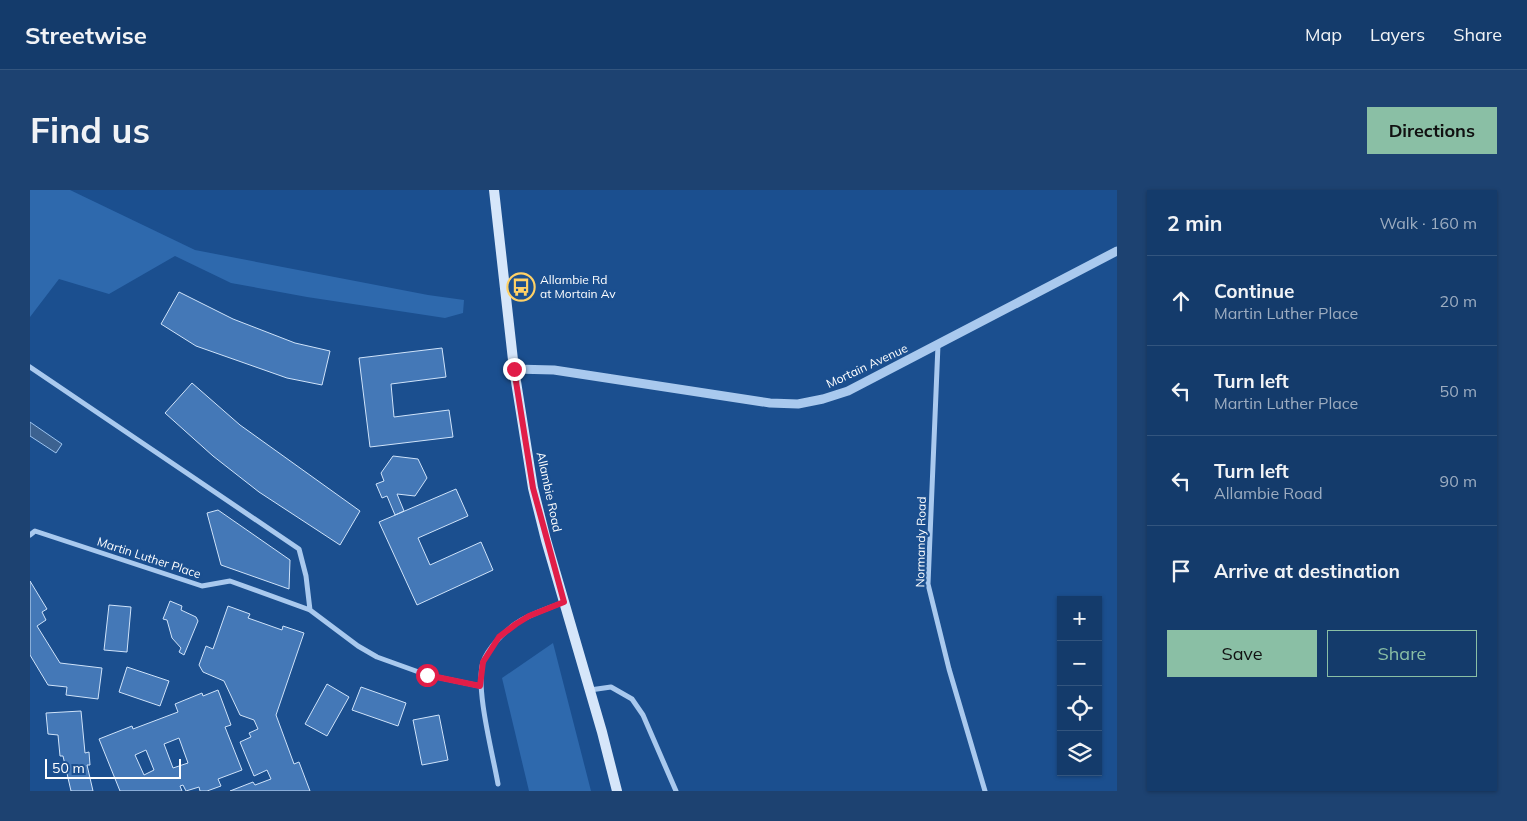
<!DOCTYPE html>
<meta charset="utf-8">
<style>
body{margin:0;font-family:Mulish,sans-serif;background:#1d4271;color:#f1f3f6}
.controls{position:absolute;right:15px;bottom:15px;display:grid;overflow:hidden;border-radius:0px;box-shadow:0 1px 4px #0004}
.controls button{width:45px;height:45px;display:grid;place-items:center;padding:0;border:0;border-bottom:1px solid #33557e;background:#143b6b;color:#f1f3f6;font:25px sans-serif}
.scale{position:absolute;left:15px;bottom:12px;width:136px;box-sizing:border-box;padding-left:5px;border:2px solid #fff;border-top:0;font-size:14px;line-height:18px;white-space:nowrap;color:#fff;-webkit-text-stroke:4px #1b4f8f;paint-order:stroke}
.stop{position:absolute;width:15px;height:15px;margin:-11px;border:4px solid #e11d48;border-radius:50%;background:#fff}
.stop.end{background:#e11d48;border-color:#fff;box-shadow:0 1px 5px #0008}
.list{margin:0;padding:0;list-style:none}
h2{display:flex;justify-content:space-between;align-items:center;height:65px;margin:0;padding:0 20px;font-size:21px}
h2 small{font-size:16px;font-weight:400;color:#9dadc1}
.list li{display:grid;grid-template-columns:32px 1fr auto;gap:15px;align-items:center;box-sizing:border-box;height:90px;padding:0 20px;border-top:1px solid #33557e}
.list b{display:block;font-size:19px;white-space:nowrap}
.list p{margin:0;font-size:16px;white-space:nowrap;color:#9dadc1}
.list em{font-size:16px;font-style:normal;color:#9dadc1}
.actions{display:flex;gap:10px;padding:15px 20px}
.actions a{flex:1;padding:11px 0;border:1px solid #8abfa5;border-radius:0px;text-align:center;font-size:18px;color:#8abfa5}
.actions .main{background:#8abfa5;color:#111}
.icon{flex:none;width:28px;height:28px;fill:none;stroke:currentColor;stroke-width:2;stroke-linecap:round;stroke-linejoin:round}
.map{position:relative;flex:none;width:1087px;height:601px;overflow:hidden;border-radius:0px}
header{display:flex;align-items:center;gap:30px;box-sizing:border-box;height:70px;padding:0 25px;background:#143b6b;border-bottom:1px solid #33557e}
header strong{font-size:24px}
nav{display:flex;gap:28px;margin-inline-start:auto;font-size:18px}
.intro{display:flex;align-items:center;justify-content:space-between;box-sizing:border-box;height:120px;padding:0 30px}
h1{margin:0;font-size:35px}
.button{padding:12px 22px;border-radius:0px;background:#8abfa5;color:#111;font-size:18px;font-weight:700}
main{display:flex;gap:30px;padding:0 30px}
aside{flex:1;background:#143b6b;border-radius:0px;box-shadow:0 1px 4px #0004}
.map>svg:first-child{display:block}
</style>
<header>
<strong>Streetwise</strong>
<nav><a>Map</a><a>Layers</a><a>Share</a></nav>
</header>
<div class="intro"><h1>Find us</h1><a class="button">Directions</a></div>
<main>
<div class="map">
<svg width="1087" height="601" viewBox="0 0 1087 601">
<rect width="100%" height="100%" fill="#1b4f8f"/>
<!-- green -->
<path fill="#2e69ad" d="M0,0H40L165,60L398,105L434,110L433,123L415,128L277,107L201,93L145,66L79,104L29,89L0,127Z
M523,453L561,601H499L472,488Z"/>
<!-- water -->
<path fill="#3c6290" stroke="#9cc4f0" d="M0,232L32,254L26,263L0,246Z"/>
<!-- building -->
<path fill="#4478b7" stroke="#cfe3fa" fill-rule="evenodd" d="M149,102L203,129L265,153L300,161L292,195L257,188L166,156L131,134Z
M412,158L416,187L361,194L364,227L419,220L423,247L340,257L329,168Z
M162,193L210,235L330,321L310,355L229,302L183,266L135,223Z
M363,266L388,269L397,288L385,306L367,304L374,321L365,325L357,306L352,308L346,294L354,291L351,283Z
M426,299L438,326L388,348L400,375L451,352L463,380L387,415L349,332Z
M188,320L260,370L259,399L191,375L177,323Z
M0,391L17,419L12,422L16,430L7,436L30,473L72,478L68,509L36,505L37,497L18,495L0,465Z
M140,411L152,416L151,420L166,427L168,431L154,465L149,462L151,458L142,448L137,430L133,429Z
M79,415L101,417L97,462L74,460Z
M198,416L220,424L218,428L252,440L253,436L274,443L246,525L264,574L269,572L280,601H200L223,592L225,595L241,589L237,580L224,586L210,552L221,547L219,543L228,539L224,530L210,525L194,491L173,482L169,475L176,456L183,459Z
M97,477L139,491L130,516L89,502Z
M297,494L319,507L297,546L275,534Z
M331,497L376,513L368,536L322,520Z
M188,500L201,535L195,537L212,580L188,589L191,596L177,601H170L169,597L156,601L153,595L150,596L152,601H90L69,549L102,536L103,539L148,522L145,514L172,503L173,506ZM149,548L158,573L143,578L134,554ZM116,560L124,580L114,585L105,565Z
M51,521L55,563L59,562L60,575H57L63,601H41L33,566H30L28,545L18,544L16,523Z
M409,525L418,570L392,575L383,530Z"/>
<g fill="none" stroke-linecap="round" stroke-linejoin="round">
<!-- minor -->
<path stroke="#a9c9ee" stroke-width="5" d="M908,155L898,394L919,479L955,601
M0,177L269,359L276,386L280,420
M0,345L5,341L172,396L200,391L280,420L328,456L347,467L397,485L450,496
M560,500L581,497L602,509L613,525L646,601
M468,594C463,565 445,498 453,472C458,458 473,443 485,434C499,424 517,419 534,412"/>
<!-- tertiary -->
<path stroke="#a9c9ee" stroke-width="9" d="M484,179L524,180L740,213L768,214L793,209L818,201L1087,61"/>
<!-- secondary -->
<path stroke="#d6e6fa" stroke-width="10" d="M464,0L484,179L503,298L516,350L572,542L587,601"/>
</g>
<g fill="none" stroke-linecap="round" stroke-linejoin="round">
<!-- route -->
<path stroke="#e11d48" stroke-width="6" d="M397,485L450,496L453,472L469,447L486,434L499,426L534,412L503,298L484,179"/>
</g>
<!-- icons -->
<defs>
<g id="bus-ring" transform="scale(1.4375)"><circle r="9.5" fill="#1b4f8f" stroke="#ffd166" stroke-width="1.5"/><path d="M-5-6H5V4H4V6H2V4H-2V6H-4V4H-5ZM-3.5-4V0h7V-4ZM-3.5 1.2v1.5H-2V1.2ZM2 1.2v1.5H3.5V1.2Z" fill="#ffd166"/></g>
</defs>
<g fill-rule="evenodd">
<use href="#bus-ring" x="491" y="97"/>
</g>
<g text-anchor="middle" stroke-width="4.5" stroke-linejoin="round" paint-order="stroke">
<!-- poi labels -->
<g font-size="12" fill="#fff" stroke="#1b4f8f" text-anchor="start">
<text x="510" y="94">Allambie Rd<tspan x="510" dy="14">at Mortain Av</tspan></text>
</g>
<!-- street labels -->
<g font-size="12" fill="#fff" stroke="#1b4f8f">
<text transform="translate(837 176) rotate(-25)" y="4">Mortain Avenue</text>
<text transform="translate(519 302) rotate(78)" y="4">Allambie Road</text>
<text transform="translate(891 352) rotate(-89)" y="4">Normandy Road</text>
<text transform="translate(119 368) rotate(18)" y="4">Martin Luther Place</text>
</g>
</g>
</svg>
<div class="controls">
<button>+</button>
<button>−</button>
<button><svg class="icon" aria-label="locate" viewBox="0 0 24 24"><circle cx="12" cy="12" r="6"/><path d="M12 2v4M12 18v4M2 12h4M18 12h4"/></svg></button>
<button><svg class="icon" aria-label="layers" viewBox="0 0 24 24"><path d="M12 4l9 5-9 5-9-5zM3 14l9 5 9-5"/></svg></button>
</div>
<div class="scale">50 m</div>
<div class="stop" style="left:397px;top:485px"></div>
<div class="stop end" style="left:484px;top:179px"></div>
</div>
<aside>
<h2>2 min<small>Walk · 160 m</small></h2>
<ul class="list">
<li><svg class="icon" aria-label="ahead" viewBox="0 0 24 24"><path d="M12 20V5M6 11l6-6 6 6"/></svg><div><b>Continue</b><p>Martin Luther Place</p></div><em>20 m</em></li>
<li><svg class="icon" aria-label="left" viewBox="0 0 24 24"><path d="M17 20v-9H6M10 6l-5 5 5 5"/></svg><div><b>Turn left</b><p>Martin Luther Place</p></div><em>50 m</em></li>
<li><svg class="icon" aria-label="left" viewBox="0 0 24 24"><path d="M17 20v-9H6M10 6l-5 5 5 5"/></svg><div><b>Turn left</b><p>Allambie Road</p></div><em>90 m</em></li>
<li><svg class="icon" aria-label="arrive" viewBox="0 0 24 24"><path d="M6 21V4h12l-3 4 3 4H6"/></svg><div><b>Arrive at destination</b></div></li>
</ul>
<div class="actions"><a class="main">Save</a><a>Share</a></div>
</aside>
</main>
